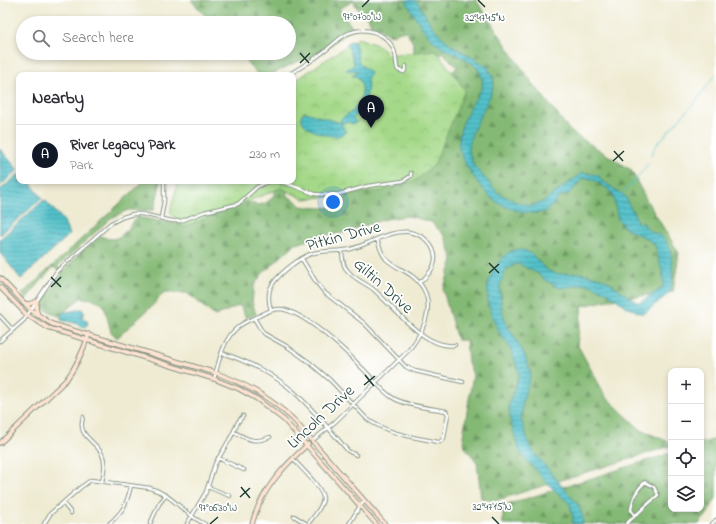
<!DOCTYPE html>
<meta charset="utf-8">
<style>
body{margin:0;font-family:"Indie Flower",sans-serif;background:#f2f2f3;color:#2b2b33}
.controls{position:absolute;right:12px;bottom:12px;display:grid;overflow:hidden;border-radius:8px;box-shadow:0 2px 6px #0003}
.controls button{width:36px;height:36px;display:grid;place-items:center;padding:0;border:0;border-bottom:1px solid #e1e1e2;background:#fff;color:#2b2b33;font:20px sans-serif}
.you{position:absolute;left:333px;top:202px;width:14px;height:14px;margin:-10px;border:3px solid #fff;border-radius:50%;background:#1a73e8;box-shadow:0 0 0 6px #1a73e833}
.badge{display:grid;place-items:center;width:26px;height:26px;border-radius:50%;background:#111827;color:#fff;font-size:13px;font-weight:700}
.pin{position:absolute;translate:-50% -33px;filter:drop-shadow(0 1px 2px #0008)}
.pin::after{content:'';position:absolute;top:21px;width:14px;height:12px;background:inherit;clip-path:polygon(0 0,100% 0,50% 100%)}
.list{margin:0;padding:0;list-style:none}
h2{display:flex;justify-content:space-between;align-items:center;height:52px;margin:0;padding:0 16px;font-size:17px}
h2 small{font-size:13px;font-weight:400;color:#7c7c81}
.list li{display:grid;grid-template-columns:26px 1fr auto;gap:12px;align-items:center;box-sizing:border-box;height:60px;padding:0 16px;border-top:1px solid #e1e1e2}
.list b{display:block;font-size:15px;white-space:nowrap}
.list p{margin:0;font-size:13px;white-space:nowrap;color:#7c7c81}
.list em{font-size:13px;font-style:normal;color:#7c7c81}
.icon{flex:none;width:22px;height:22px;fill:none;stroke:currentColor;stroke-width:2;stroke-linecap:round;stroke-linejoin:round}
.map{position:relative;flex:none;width:716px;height:524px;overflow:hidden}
.search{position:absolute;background:#fff;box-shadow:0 2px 6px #0003;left:16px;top:16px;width:280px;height:44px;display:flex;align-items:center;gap:10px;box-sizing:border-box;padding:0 14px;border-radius:22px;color:#7c7c81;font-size:15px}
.panel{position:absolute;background:#fff;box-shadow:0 2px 6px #0003;left:16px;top:72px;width:280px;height:112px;border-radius:8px}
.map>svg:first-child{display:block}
</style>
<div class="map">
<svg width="716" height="524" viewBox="0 0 716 524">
<defs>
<pattern id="forest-firs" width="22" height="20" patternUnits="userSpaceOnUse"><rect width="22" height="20" fill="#84b975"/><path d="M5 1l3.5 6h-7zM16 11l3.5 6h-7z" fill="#6b9861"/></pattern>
<pattern id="park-crowns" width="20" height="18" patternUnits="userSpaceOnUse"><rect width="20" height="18" fill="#a5d989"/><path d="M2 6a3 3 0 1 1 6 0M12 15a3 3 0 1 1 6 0" fill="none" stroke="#8ebb77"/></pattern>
<pattern id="water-rules" width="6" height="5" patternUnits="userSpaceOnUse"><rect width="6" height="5" fill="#53c1ca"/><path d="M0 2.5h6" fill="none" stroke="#449ea5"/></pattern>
</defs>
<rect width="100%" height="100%" fill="#fff"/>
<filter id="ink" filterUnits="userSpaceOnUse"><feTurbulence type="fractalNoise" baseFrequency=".025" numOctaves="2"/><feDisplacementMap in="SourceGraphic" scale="8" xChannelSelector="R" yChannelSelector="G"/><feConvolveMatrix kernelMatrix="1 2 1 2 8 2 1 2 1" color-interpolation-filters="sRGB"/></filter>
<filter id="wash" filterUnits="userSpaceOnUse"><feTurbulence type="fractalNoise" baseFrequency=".012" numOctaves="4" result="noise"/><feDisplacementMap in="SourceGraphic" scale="16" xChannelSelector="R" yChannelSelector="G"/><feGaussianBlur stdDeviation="0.9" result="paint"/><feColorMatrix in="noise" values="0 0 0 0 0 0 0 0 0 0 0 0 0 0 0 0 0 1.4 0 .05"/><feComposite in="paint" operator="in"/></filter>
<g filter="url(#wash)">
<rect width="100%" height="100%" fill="#efebd3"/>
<!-- forest -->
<path fill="url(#forest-firs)" stroke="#527b54" d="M191,0H476L525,73L571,132L631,170L647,201L679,253L673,292L609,300L582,306L577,344L606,397L641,430L671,443V446L494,501L481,498L477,462L465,447L463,436L473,375L468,362L466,340H457L443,290L453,260L445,236L431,222L408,216L385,219L343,233L320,236L294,245L262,274L254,286L252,302L256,314L246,318L240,305L215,316L187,293L164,292L151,307L117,338L111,332L104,305L94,299L81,298L59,316L40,307L63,273L53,267L26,299L22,294L144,181H161L154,210H128L111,218L57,267L63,271L81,252L101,236C118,246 128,229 136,217L172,223H183L244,200L256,205L264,204L270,200L274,195L277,185L289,187L286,195L296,201L300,206C316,208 329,210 345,203L343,197L355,192L391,188L417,178L448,77L457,67L442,52L421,73H412L413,43L406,31H400L390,36L381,30L371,25L368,17L361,15L353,1L339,9L352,27V29L313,58L299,61L274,73V75H258L239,53H289V23H212Z
M716,439V498L708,513L699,524H503V506L671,453V509H701V443Z"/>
<!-- park -->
<path fill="url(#park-crowns)" stroke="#628b5e" d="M358,38L380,46L388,55L436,50L465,90L434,165L416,180L381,191L304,199L281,188L183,227L170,212L178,181H293V82Z"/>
<!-- water -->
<path fill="url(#water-rules)" stroke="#397f7f" d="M406,0H416L432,26L443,38L454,47L487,66L493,77L494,84L490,96L472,133L468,149L474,166L498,193L516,202L531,206L543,202L582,173L598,175L601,180L626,197C628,204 629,205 632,210C635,213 635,219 638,223L644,224C645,226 647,230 650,231C655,234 661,235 665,240C674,250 675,284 668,294L645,313H640L625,306L608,293L591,285L585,284L560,288L545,280L539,274L519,264L513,265L506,270L500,285V292L502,310L506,323L524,353L530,371V377L523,400L521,419L529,444L535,454L578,505L582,514L583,524H573V518L570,504L551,487L522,455L518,447L510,419L509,404L519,375V372C516,364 513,354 509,346C507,342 503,339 500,334C487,308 480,286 500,261C506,254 513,247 523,250C536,253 539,267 551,272C562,277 574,271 584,274C592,276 605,278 612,284C621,290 629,298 639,303L661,289L664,284L662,271L655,245L646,238L625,228L618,219L613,195L608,189L594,180L588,178L582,179C576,185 570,197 560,196C556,201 549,210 543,212C530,216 504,208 494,200C482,191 461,161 459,147C457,126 472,105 482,88C487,60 452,56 436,43C425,34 412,13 406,0Z
M351,41L355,43L359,63L370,72L367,80L368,84L366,99L364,104V108L363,109L365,111L369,105L375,101L376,103L365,113L362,110L360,111L362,115L361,117L358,114L353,118L357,122L352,124L349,122L341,123L346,133C343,134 339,136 337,136C328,137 309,131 304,124C302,122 301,118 301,115L305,112L340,123L341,122L340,120C344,116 349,114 353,111C362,102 366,87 357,76H352L358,71L346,70L354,65V63L347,43Z
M0,149L18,170L0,186Z
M19,174V181H29L42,198L0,235V190Z
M44,200L46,201L64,221L69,235L21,279L0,253V239Z
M80,309H82L85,314L81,316L88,322L87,325L85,327C81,327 79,324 75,323C70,321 65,322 61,320V316L62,313Z"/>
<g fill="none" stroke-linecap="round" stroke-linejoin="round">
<!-- stream -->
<path stroke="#53c1ca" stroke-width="1" d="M651,155L657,144L695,102L716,74
M620,194L632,184L648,164"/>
</g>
</g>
<g filter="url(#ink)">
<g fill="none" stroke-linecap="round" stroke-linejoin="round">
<!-- street casing -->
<g stroke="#879484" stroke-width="4.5">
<path id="street" d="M288,75C300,68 312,61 322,53C331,47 339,37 349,33C366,26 387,33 394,50C396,55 396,62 397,68L398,70L404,72L406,66
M161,218L164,201V181
M342,251C343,258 342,266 348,271C354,279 365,283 373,289C394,307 425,350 455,345
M302,259L316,282L325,293L364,323L406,367L415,371L463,382
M271,310C269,304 268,296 270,289C275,276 301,256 314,253C326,250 339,252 351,249C370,244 389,230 409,232C428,235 443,254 430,272C427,276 423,280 419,283
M0,316L13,330
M0,341L24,320L57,271L111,223L123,217L133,214H142L172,221H181L204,212L238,204L257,187L265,183L275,181L288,184L315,194L329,195L339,194L368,186L403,181L411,176V173
M222,353C247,361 275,375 294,392C314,410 331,431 348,451L356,455
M214,379C219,361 223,339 238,327C244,322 252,319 259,316C266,312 272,309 279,309C301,309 345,350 360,366C371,376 380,390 393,398C407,406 430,408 446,411L448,414L444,438L440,442H438C413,437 388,434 367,419L330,380L309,362L288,347L263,333L254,318
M83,417C77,437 94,439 102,454C106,463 104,472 102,481
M234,432C248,439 254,444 270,437
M312,441L335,422L409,350C427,327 439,297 412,276C404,270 393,266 386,259C381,253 379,246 377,239
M218,458L244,470
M293,459C300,467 324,489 323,499C322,508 313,517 308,524
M208,487L230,496
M63,503L71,513
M294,516L307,524
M44,524L50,514L81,487L91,480L150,488C174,495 184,515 205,524
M109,524C124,510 126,506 131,486
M150,524L159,504L166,495
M187,524L206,492L215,464L231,437L238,422L243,416
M349,524L360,506L365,501
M626,524L658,495L654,487L645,482C637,489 632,499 631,510L635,516
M712,524L716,520"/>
</g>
<!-- secondary casing -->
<g stroke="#879484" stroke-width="5.5">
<path id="secondary" d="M0,278L31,310L52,324L216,373C246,384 269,397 293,419L385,524
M0,287L27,315L48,328L214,379L239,389L257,399L284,420L376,524
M23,303L29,304L37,301L36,308L38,316
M0,443L66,380C77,366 83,351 89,334
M252,524C261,490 283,467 308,444"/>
</g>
<!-- street -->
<use href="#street" stroke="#fff" stroke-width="2.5"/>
<!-- secondary -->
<use href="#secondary" stroke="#fee3d2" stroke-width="3.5"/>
</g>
</g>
<!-- ticks -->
<path fill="none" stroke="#1f3d34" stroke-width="1.5" d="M478,0L485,7M362,7L369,0M300,53L309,63M300,63L310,53M614,151L623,161M613,161L624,151M489,263L499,273M489,273L499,264M51,277L61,287M51,287L61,277M365,375L374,386M364,385L375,376M241,487L250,498M240,497L250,488M492,517L499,524M210,524L218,517"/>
<g text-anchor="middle" stroke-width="3.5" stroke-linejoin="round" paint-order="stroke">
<!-- street labels -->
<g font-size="17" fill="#1f3d34" stroke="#fff">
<text transform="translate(343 235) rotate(-15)" y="6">Pitkin Drive</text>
<text transform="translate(384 285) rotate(42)" y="6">Giltin Drive</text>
<text transform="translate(320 416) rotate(-43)" y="6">Lincoln Drive</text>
</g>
</g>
<g font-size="10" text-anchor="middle" fill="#1f3d34" stroke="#fff" stroke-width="3.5" stroke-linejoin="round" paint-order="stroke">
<text x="362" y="20">97°07'00"W</text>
<text x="485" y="21">32°47'45"N</text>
<text x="492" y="510">32°47'15"N</text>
<text x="218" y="511">97°06'30"W</text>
</g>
</svg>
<div class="controls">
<button>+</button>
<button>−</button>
<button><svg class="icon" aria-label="locate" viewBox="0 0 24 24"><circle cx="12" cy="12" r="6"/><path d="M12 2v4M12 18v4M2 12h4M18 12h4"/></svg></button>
<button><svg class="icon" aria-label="layers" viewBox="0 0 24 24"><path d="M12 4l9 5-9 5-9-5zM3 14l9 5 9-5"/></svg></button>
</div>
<div class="you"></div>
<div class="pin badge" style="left:371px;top:128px">A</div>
<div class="search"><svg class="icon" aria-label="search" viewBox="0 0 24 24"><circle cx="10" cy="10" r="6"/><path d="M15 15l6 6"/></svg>Search here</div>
<section class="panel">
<h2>Nearby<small></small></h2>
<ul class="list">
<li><span class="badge">A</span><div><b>River Legacy Park</b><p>Park</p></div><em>230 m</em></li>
</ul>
</section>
</div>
